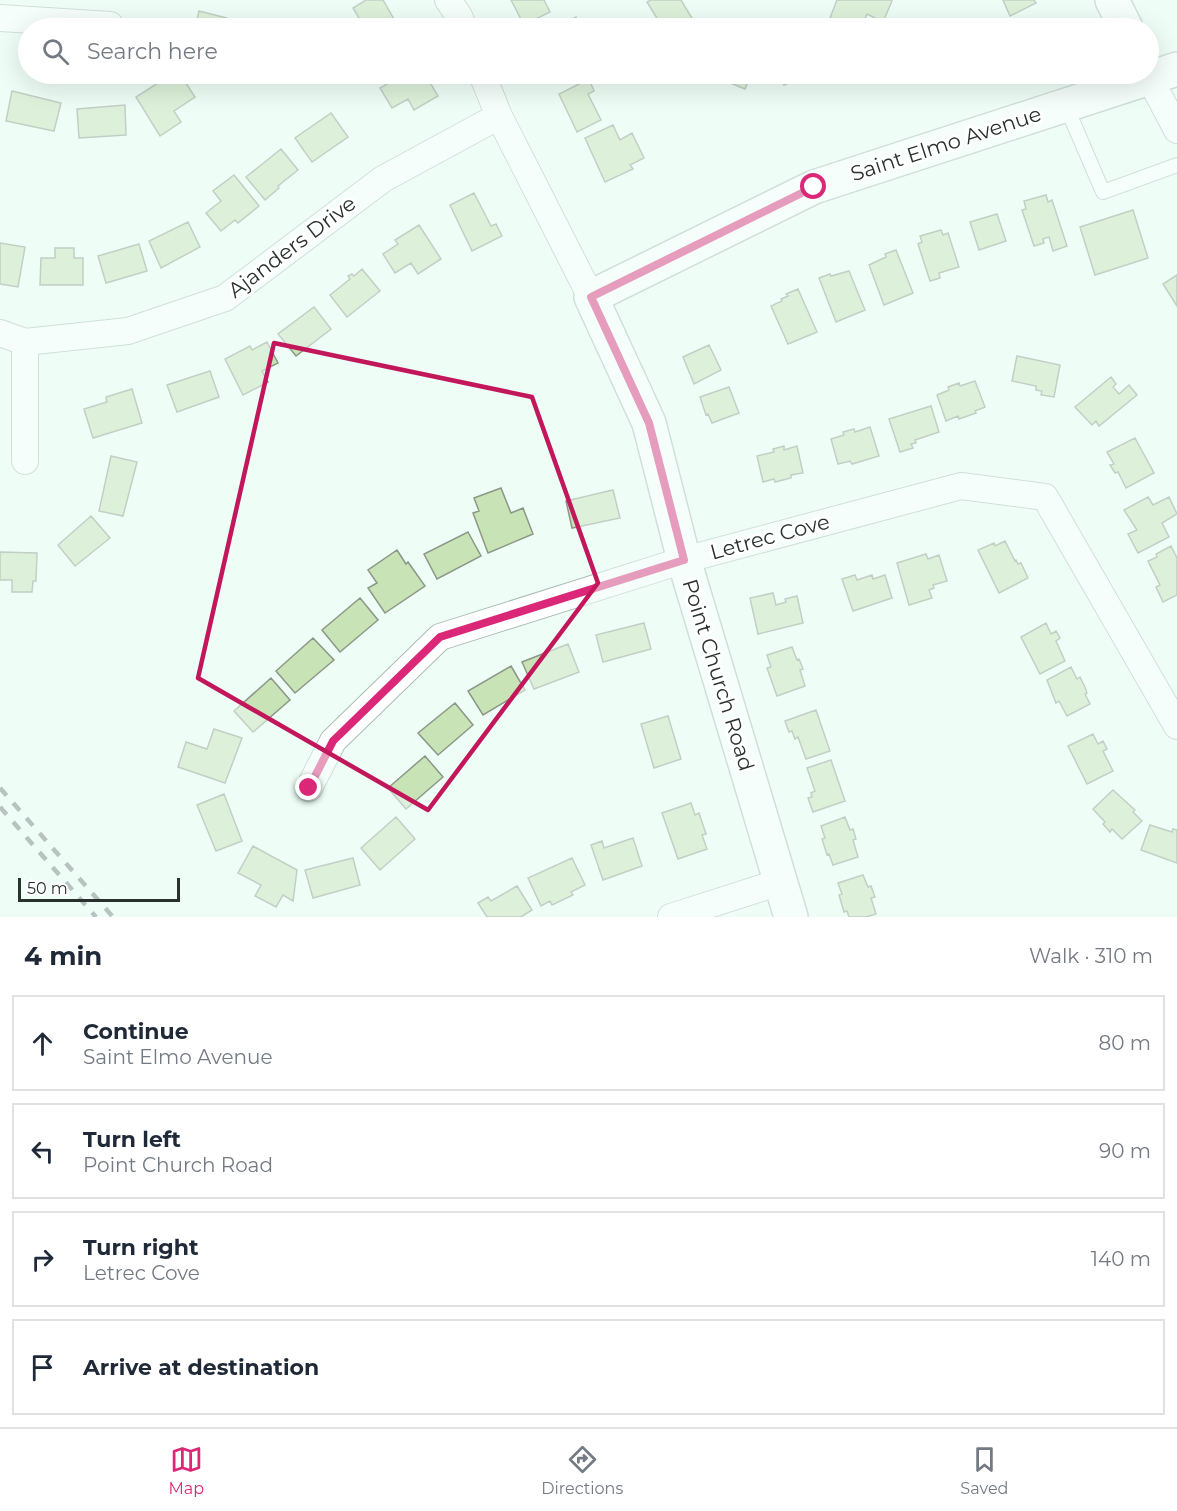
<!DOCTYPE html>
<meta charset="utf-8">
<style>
body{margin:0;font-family:Montserrat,sans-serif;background:#f2f2f3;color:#1f2937}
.scale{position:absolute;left:18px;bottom:15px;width:162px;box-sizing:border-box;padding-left:6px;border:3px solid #29312e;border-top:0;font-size:16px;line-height:21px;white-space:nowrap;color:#29312e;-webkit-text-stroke:4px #fff;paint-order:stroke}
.stop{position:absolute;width:18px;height:18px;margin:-14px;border:4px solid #db2777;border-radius:50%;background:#fff}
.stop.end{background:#db2777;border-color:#fff;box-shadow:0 2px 6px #0008}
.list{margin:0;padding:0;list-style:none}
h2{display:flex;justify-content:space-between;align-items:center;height:78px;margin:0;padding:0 24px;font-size:26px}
h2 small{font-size:20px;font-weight:400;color:#747a83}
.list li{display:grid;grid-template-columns:39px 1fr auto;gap:18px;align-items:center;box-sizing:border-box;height:96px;margin:0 12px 12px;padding:0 12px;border:2px solid #e0e1e3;border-radius:0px}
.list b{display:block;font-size:22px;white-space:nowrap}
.list p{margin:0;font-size:20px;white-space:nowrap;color:#747a83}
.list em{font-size:20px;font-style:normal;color:#747a83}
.icon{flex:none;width:33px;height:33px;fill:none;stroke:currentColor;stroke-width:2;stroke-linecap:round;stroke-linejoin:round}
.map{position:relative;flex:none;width:1177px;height:917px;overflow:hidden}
.search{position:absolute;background:#fff;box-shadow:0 6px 24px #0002;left:18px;right:18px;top:18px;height:66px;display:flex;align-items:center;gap:15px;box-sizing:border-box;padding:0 21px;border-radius:33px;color:#747a83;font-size:22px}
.sheet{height:510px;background:#fff}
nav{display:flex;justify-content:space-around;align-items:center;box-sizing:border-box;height:84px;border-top:2px solid #e0e1e3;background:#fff;font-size:16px;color:#747a83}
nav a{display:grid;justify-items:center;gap:3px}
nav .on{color:#db2777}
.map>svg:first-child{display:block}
</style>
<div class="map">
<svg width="1177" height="917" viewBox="0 0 1177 917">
<rect width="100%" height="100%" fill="#eefef7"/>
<!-- building -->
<path fill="#c8e3b6" stroke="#8d9788" stroke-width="1.5" d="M366,0H383L399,28H365L353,8Z
M511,0H544L550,12L524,25Z
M651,0H681L698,28H663L647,2Z
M837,0H891L892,1L883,22L867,14L861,28H829L833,19L830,18Z
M1003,0H1034L1036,3L1010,16Z
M199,11L227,18L225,28H195Z
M576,17L581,28H540L556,21L559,26Z
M172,74H180L195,97L174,111L181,122L160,136L136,97Z
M393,74H425L438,96L414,110L408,99L392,108L380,88L396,79Z
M708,74H751L745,89Z
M779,74H809L784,85Z
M589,79L594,91L588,94L601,120L577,132L559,94Z
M12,91L61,103L54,131L6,121Z
M125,105L126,135L79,138L77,109Z
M331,113L348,137L312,162L295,138Z
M613,125L620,140L632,133L644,158L630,165L633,169L605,182L585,138Z
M281,149L298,170L278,186L279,188L265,200L246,177Z
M234,175L259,206L238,223L235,220L221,231L206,213L221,201L213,191Z
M474,193L491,226L496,224L502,236L472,251L450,205Z
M1046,195L1048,202L1052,200L1067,246L1053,251L1049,237L1043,239L1044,243L1034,246L1022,210L1026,209L1024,201Z
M1133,210L1148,258L1095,275L1080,227Z
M997,214L1006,241L979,250L970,222Z
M188,222L200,247L161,268L149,241Z
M419,225L441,259L418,274L411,263L395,273L383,254L398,244L395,240Z
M941,230L943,235L948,233L959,267L939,273L940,278L930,281L918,244L922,242L920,236Z
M0,243L25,247L18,287L0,284Z
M139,244L147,271L106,283L98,256Z
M55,248H74V258H83V285H40L41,258H55Z
M896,250L913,293L884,305L869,265L886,257L885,254Z
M362,269L380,291L347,317L330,295L350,279L348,276L352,274L354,276Z
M849,271L865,310L836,322L819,278L830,274L831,276Z
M1177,275V306L1163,284Z
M798,289L817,332L788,344L771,306L782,301L781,299L788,296L786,294Z
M314,307L331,329L296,356L278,334Z
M267,342L278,363L262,371L268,382L243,395L225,359L250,346L252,350Z
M709,345L721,370L694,384L683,357Z
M1017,356L1060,365L1054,397L1041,395L1042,391L1036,390V386L1012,381Z
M210,371L219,397L177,412L167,385Z
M1111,377L1116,384L1113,387L1119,394L1129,385L1137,395L1099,426L1096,421L1092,425L1075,407Z
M975,381L985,407L975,411L976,413L959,419L958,416L946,421L937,395L949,390L948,387L959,383L960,386Z
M729,387L739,413L712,423L708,414L706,415L700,397Z
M132,389L142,423L93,438L84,409L107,402L106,397Z
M931,406L939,432L915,440L916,443L911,444L913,448L900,452L889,419Z
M870,427L879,456L852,464L850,461L838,464L831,439L844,435L843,432L854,429L855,432Z
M1135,438L1154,473L1126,488L1118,472L1115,473L1110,465L1114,464L1107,452Z
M784,446V450L797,446L803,473L791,475V478L775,482L774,479L763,482L757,456L774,452L773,449Z
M111,456L137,462L123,516L99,511Z
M501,488L511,513L523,508L533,534L488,553L473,513L479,511L474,498Z
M613,490L620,518L572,528L566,501Z
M1148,497L1153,505L1169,497L1177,514L1162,523L1169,537L1138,553L1128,534L1137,530L1124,510Z
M91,516L110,538L75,566L58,545Z
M468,532L481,556L437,579L424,554Z
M1005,541L1015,561L1016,560L1018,564L1021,563L1028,578L999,593L978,550L994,543L995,546Z
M1171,546L1177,558V595L1163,602L1156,587L1160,585L1148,561L1157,557L1156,554Z
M397,550L406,564L408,562L425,586L385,613L368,588L377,583L368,570Z
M0,552L37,553L36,581H33L32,592H12V580H0Z
M926,554L928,559L939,555L947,581L933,585L934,588L929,590L932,598L909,605L897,563Z
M855,575L857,580L872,575L873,579L885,575L892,598L853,611L842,579Z
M773,593L776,605L786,602L785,599L797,596L803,623L758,634L750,598Z
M360,598L378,620L340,652L322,630Z
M644,623L651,649L603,662L596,635Z
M1046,623L1051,634L1056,631L1060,638L1056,641L1065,661L1040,674L1021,637Z
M313,638L334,660L295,693L276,671Z
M568,644L579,672L534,689L522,662Z
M792,647L797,660L799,659L803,669L800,670L805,686L777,696L767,668L771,667L767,655Z
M511,666L525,690L483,715L468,691Z
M1071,667L1077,679L1080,677L1085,687L1087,693L1085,694L1090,704L1067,716L1059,701L1056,703L1047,680Z
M271,678L290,700L253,732L234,711Z
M455,703L473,725L438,755L418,733Z
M816,710L830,751L806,759L798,737L795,739L792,731L789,732L785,721Z
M668,716L681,759L654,768L641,724Z
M214,729L242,738L225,783L178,767L186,742L207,749Z
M1093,734L1098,744L1103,741L1107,749L1103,751L1113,771L1087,784L1068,746Z
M425,756L443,777L406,809L388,788Z
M831,760L845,801L813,812L808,798L812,797L811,793L815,791L807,768Z
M1113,790L1135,810L1133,812L1142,821L1122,839L1112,829L1110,832L1103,824L1105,822L1093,809Z
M224,794L242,841L216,851L197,805Z
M691,803L695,815L699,813L706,834L702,835L707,849L678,859L662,813Z
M396,817L415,839L380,870L361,848Z
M845,817L850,830L853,829L856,839L853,840L858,857L833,865L829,854L827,855L822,839L825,838L821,826Z
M1150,825L1172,832L1173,829L1177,830V863L1141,850Z
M633,838L642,866L603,880L591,845L602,841L604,848Z
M253,846L297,870L293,901L283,895L276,907L255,896L261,885L238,873Z
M353,858L360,885L313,898L305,870Z
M572,858L585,885L571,892L573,895L552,905L550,901L541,906L528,878Z
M863,875L868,887L871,886L875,897L871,898L876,914L866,917H849L847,911L844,912L839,895L842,894L838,883Z
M517,886L532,910L521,917H487L478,903L488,897L491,901Z"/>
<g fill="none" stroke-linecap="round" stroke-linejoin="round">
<!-- service casing -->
<g stroke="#aabdb4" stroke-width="16">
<path id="service" d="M1066,106L1103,192L1177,165"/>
</g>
<!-- minor casing -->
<g stroke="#aabdb4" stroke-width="28">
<path id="minor" d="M448,0L459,16L464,28
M0,18L110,25
M482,74L499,116L591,297
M1150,79L1177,130
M0,333L25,342L128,331L225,298L383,179L499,116
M25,461V342
M309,788L333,741L440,637L684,560L961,486L1045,497L1177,726
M671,917L780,882"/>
</g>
<!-- tertiary casing -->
<g stroke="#aabdb4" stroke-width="36">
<path id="tertiary" d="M1112,0L1126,28
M791,917L684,560L649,423L591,297L814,187L1177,69"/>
</g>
<!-- service -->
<use href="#service" stroke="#fff" stroke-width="14"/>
<!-- minor -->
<use href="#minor" stroke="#fff" stroke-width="26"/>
<!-- tertiary -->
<use href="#tertiary" stroke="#fff" stroke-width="33"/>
<!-- rail -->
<path stroke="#727d78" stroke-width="4.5" stroke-dasharray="10 10" stroke-linecap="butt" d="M0,788L113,917
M0,807L96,917"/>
</g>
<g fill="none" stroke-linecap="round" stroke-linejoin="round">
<!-- route -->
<path stroke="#db2777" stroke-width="8" d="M309,788L333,741L440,637L684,560L649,423L591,297L814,187"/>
</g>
<!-- marked area -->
<path d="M0 0H1177V917H0ZM274,343L532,397L598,583L428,810L198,678Z" fill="#eefef7" fill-opacity=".55" fill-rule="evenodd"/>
<path fill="none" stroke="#c2185b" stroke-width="4.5" stroke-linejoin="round" d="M274,343L532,397L598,583L428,810L198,678Z"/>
<g text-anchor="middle" stroke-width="6" stroke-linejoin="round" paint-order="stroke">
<!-- street labels -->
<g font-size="21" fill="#29312e" stroke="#fff">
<text transform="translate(946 144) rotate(-18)" y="7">Saint Elmo Avenue</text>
<text transform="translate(292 247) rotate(-37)" y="7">Ajanders Drive</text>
<text transform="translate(770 537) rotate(-15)" y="7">Letrec Cove</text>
<text transform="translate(718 675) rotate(73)" y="7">Point Church Road</text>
</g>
</g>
</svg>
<div class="scale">50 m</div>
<div class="stop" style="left:814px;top:187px"></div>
<div class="stop end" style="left:309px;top:788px"></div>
<div class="search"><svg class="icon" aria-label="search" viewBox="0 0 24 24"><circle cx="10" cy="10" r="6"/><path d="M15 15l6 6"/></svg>Search here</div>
</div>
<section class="sheet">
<h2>4 min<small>Walk · 310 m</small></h2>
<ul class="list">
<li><svg class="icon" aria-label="ahead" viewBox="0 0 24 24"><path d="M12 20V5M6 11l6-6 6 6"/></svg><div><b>Continue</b><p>Saint Elmo Avenue</p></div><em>80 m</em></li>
<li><svg class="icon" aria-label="left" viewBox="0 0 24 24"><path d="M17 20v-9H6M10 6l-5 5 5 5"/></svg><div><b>Turn left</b><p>Point Church Road</p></div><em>90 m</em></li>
<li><svg class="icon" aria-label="right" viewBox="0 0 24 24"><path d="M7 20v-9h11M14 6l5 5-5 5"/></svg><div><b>Turn right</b><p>Letrec Cove</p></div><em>140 m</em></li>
<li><svg class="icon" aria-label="arrive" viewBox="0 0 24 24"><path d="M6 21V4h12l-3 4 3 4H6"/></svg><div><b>Arrive at destination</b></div></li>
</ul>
</section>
<nav>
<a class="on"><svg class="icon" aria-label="map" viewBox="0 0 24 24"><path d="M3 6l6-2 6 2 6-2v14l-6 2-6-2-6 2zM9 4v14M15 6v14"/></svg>Map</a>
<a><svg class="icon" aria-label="directions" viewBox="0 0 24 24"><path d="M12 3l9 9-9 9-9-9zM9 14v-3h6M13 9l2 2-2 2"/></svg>Directions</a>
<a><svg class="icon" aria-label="saved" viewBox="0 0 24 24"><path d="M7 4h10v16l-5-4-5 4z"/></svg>Saved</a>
</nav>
